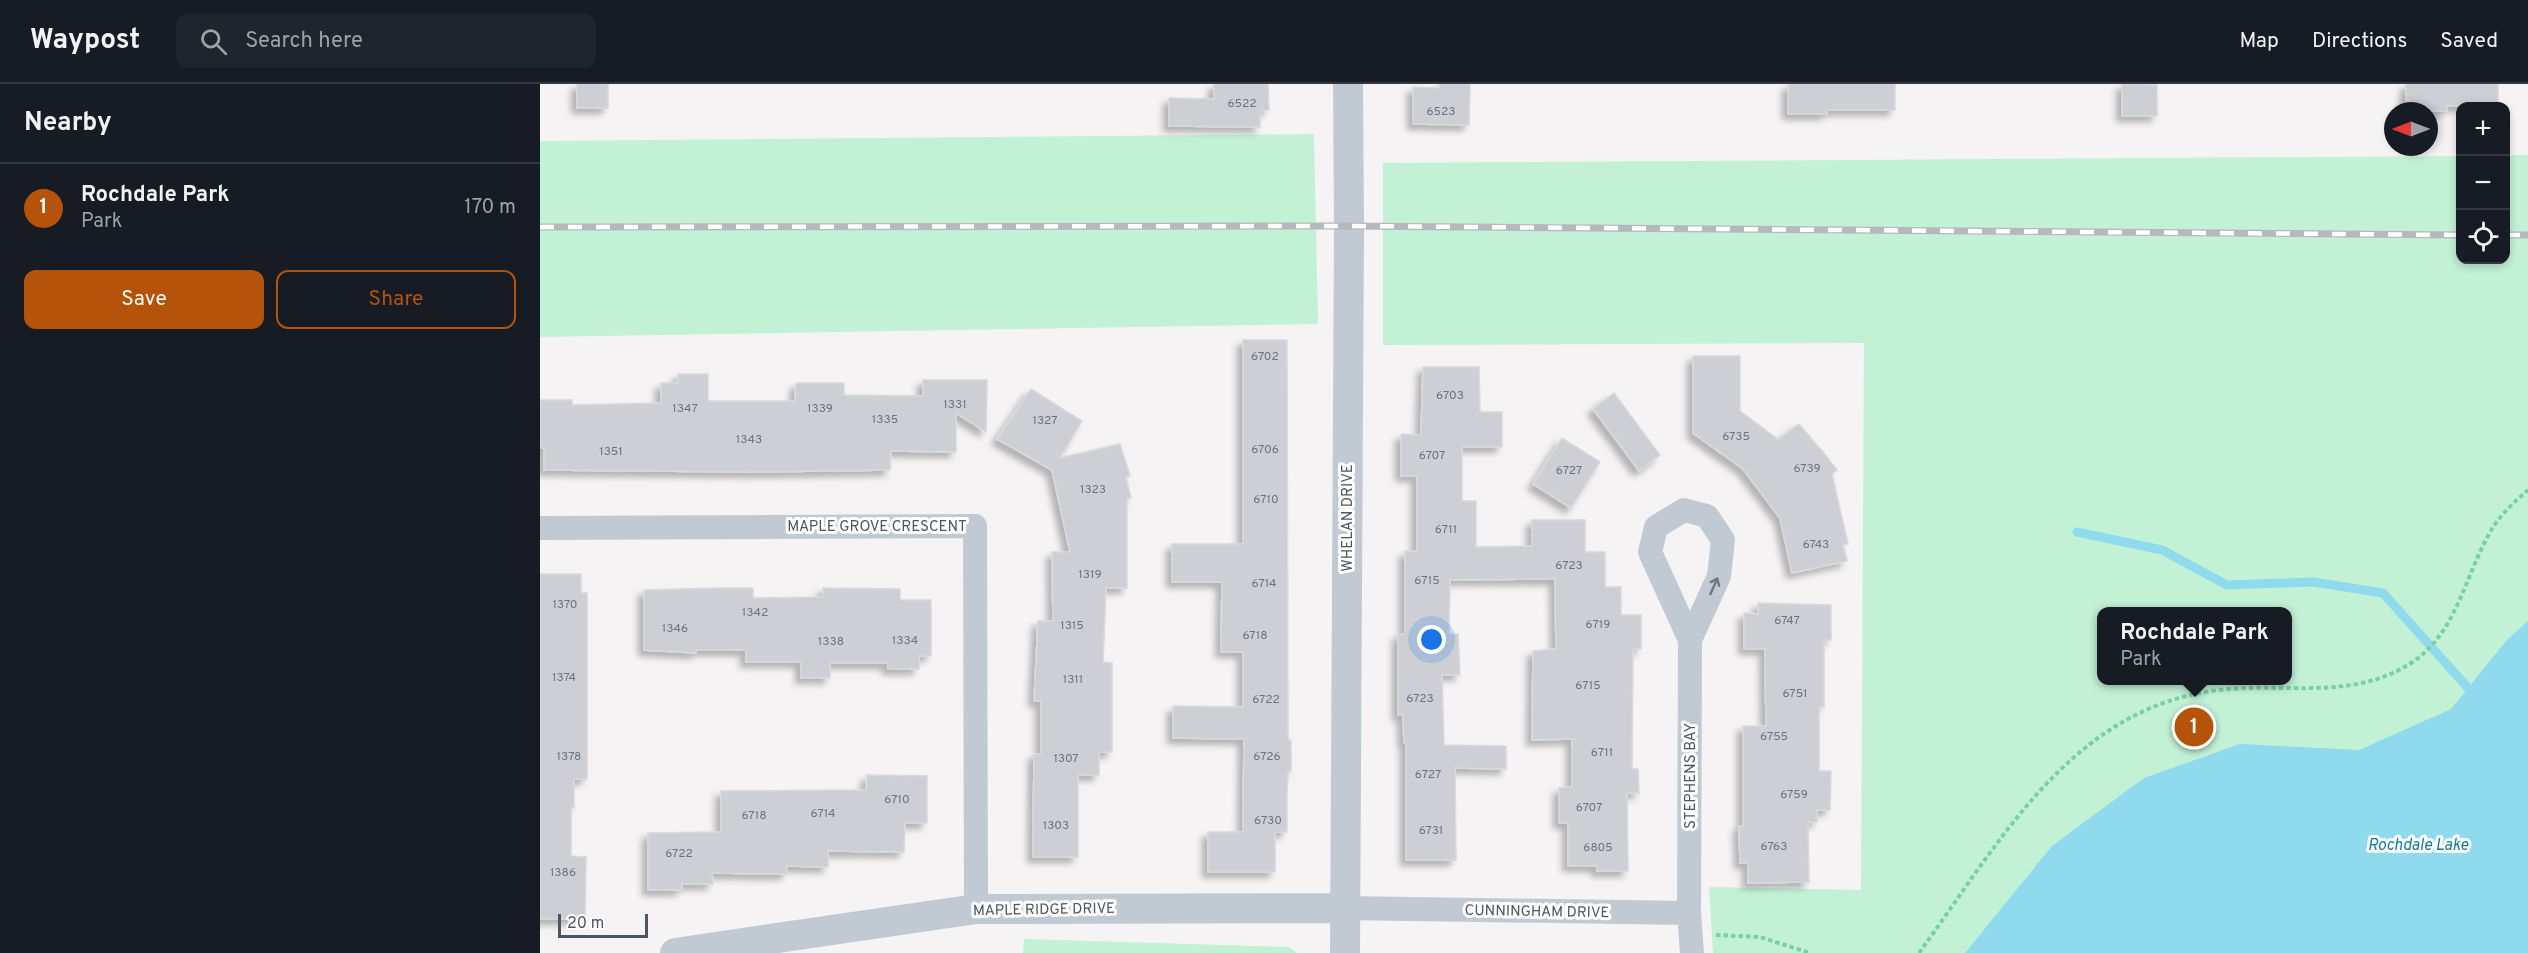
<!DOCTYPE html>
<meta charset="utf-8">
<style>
body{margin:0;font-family:Overpass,sans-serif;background:#20242c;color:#f1f3f6}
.controls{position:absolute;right:18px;top:18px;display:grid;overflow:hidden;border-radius:12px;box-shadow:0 3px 9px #0003}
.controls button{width:54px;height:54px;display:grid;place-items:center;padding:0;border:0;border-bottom:2px solid #363941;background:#171b24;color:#f1f3f6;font:30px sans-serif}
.compass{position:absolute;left:1844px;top:18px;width:54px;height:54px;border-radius:50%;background:#171b24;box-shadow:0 3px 9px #0003;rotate:270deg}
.scale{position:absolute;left:18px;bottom:15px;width:90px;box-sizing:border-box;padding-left:6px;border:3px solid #4a5661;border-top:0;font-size:16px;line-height:21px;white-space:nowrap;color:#4a5661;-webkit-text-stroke:4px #fff;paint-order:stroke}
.you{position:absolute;left:892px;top:556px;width:21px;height:21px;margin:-15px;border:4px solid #fff;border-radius:50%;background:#1a73e8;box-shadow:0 0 0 9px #1a73e833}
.badge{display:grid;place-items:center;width:39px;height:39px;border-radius:50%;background:#b45309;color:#fff;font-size:20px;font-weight:700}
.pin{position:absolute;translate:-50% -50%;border:3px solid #fff;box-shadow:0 2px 6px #0006}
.popup{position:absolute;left:1557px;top:523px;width:195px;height:78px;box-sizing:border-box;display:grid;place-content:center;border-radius:12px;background:#171b24;filter:drop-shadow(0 2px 4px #0005);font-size:20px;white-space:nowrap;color:#9ea1a6}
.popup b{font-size:22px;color:#f1f3f6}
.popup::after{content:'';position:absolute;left:50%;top:100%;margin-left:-12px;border:12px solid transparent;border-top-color:#171b24}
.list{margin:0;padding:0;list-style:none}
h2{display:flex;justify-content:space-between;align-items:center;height:78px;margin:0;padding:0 24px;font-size:26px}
h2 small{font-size:20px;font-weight:400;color:#9ea1a6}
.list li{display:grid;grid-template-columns:39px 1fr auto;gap:18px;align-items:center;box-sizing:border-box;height:90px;padding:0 24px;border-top:2px solid #363941}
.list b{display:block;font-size:22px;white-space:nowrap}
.list p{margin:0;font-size:20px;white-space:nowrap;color:#9ea1a6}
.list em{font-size:20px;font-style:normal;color:#9ea1a6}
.actions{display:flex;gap:12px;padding:18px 24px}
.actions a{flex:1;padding:14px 0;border:2px solid #b45309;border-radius:12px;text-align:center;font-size:21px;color:#b45309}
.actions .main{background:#b45309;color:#fff}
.icon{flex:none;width:33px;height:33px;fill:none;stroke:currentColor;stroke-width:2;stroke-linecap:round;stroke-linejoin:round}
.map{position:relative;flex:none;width:1988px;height:869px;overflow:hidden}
header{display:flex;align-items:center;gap:36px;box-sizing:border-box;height:84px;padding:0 30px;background:#171b24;border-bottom:2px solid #363941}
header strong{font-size:28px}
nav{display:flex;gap:33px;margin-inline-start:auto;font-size:21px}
.search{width:420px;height:54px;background:#20242c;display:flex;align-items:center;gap:15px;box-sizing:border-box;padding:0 21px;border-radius:12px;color:#9ea1a6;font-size:22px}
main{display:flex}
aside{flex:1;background:#171b24}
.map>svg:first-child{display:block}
</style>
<header>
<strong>Waypost</strong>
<div class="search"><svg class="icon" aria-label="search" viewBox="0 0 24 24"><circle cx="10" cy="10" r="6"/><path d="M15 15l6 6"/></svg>Search here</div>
<nav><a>Map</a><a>Directions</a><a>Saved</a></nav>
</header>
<main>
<aside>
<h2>Nearby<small></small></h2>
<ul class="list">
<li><span class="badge">1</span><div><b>Rochdale Park</b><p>Park</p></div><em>170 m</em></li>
</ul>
<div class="actions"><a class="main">Save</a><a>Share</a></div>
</aside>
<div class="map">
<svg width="1988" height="869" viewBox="0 0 1988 869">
<defs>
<filter id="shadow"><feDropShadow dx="-5.5" dy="5.5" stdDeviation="3" flood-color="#0004"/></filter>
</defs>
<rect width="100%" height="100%" fill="#f5f3f3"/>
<!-- green -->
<path fill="#c3f1d5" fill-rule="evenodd" d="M774,50L778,240L0,253V57Z
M1966,71H1988V869H1173L1169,803L1321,806L1324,259L843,261V79L1920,72V176H1966ZM1561,528H1747V596H1561Z
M484,855L749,863L757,869H483Z"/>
<!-- water -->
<path fill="#90daee" d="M1988,537V869H1425L1512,762L1604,694L1700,660L1819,666L1911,625L1966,557Z"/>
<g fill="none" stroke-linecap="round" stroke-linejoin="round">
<!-- stream -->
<path stroke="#90daee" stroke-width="9" d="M1537,448L1622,466L1687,501L1773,498L1843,509L1928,604"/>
</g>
<!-- building -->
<path fill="#cdcfd5" stroke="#d7d9de" stroke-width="1.5" filter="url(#shadow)" d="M37,0H68V24H37Z
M674,0H728L729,26H720V43L629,42V14L674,15Z
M899,0H930L929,41L873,40V3L899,4Z
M1248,0H1355V26H1287V30H1248Z
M1582,0L1617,1V32H1582Z
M1866,0H1958V22H1907V27H1866Z
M703,256H747L748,656H751V688H748L747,710V748H735V788H668V748H703L704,655L633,654V622L703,623V568H681L682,498H632V460H703Z
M1153,272H1200V327L1238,355L1259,340L1283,368L1297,386L1292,390L1308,460L1303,461L1307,477L1252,489L1240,434L1203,385L1153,349Z
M883,283H939L940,328H962V363H922V417H936V463L992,462V436H1045V468H1065V503H1081V531H1101V565H1093L1092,685H1098L1099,709H1087L1088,787H1057V782H1028V739H1019V704L1032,703V655L992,656L993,567L1016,565L1015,495L910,496L909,550H918L920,591H902L904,661L966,662V685L915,684L916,776H866V659H864L863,631H858V550H865V467H877V392H861V350L881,351Z
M138,290H168V317H255L256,299H304V311L383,312V296H447L446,348L416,329V368L351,367L350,386L212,388L4,386V364H0V316H32V321L121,319V299H138Z
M491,305L542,337L520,374L580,360L590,392L586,393L591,414L587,415V504H566L563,578L572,579V668H559V691H538V773H493L494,670H501V617H494L498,537H513L512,468H530L512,386L457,355Z
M1074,309L1120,371L1099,387L1053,325Z
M1022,354L1060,378L1031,424L993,400Z
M0,490H41V509H47V695H34V724H31V772L46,773L45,835H0Z
M182,504H213V514L283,513V504L360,505V516H391V572H379V585H348V579H290V594H261V578H206V566H156V569L104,566V506Z
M1218,519L1291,521V556L1284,555V623H1279V687H1291L1290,726H1277V738H1268L1269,798L1208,799V779H1200L1199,742H1203V642H1226L1225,565H1204V529L1218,530Z
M327,691L387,692V739H365L364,768L288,767V783L247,782V790L172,789L173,800H142V806H108V749L181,748V707L326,706Z"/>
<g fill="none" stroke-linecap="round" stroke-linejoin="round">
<!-- path -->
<path stroke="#7ad0a6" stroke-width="4" stroke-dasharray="4.5 3" stroke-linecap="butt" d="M1176,851L1220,853L1270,869
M1379,869C1458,761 1531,623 1679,606C1746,598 1814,618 1874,577C1916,548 1925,493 1949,450C1958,433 1974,418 1988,406"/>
<!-- minor -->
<path stroke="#c1cad2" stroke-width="24" d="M0,444L435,442L436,825
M1150,556L1110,468L1116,443L1144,426L1167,432L1183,456L1179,492L1150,556L1149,829L1152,869
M804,824L1149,829"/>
<!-- tertiary -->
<path stroke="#c1cad2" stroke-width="30" d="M135,869L436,825L804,824
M805,869L809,142L808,0"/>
<!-- rail casing -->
<g stroke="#b5b8bd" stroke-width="7">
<path id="rail" d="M0,143L809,142L1920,151
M1966,151H1988"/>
</g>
<!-- rail -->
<use href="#rail" stroke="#fff" stroke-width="4.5" stroke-dasharray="14" stroke-linecap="butt"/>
</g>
<!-- one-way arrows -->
<defs><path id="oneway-shaft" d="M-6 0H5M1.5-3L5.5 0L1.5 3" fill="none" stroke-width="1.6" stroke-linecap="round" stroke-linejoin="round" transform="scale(1.5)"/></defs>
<use stroke="#6e7983" href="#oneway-shaft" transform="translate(1174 502) rotate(-66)"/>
<g text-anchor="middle" stroke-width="6" stroke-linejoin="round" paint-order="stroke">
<!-- number labels -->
<g font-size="12" fill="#6b747e">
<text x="702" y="23">6522</text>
<text x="901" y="31">6523</text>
<text x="725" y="276">6702</text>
<text x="910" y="315">6703</text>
<text x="415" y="324">1331</text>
<text x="145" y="328">1347</text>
<text x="280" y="328">1339</text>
<text x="345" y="339">1335</text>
<text x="505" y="340">1327</text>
<text x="1196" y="356">6735</text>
<text x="209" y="359">1343</text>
<text x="725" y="369">6706</text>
<text x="71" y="371">1351</text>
<text x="892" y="375">6707</text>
<text x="1267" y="388">6739</text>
<text x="1029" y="390">6727</text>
<text x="553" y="409">1323</text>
<text x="726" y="419">6710</text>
<text x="906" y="449">6711</text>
<text x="1276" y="464">6743</text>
<text x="1029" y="485">6723</text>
<text x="550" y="494">1319</text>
<text x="887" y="500">6715</text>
<text x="724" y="503">6714</text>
<text x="25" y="524">1370</text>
<text x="215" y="532">1342</text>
<text x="1247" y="540">6747</text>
<text x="1058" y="544">6719</text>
<text x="532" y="545">1315</text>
<text x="135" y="548">1346</text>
<text x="715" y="555">6718</text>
<text x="365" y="560">1334</text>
<text x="291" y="561">1338</text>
<text x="24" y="597">1374</text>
<text x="533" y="599">1311</text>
<text x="1048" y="605">6715</text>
<text x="1255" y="613">6751</text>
<text x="880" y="618">6723</text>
<text x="726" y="619">6722</text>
<text x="1234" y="656">6755</text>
<text x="1062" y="672">6711</text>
<text x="29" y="676">1378</text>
<text x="727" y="676">6726</text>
<text x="526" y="678">1307</text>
<text x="888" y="694">6727</text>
<text x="1254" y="714">6759</text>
<text x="357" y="719">6710</text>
<text x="1049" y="727">6707</text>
<text x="283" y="733">6714</text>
<text x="214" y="735">6718</text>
<text x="728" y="740">6730</text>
<text x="516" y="745">1303</text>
<text x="891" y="750">6731</text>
<text x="1234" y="766">6763</text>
<text x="1058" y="767">6805</text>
<text x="139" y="773">6722</text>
<text x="23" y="792">1386</text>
</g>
<!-- street labels -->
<g font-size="15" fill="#4a5661" stroke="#fff">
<text transform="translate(807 434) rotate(-90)" y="5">WHELAN DRIVE</text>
<text x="337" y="447">MAPLE GROVE CRESCENT</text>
<text transform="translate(1150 692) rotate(-90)" y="5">STEPHENS BAY</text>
<text transform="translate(504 825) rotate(-1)" y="5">MAPLE RIDGE DRIVE</text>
<text transform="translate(997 827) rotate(1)" y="5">CUNNINGHAM DRIVE</text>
</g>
<!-- water labels -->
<g font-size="16" font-style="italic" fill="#0c7c9b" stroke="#fff">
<text x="1878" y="766">Rochdale Lake</text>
</g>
</g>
</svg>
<div class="controls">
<button>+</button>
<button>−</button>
<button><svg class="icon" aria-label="locate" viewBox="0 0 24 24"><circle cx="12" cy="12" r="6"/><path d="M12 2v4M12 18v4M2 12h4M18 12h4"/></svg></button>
</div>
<svg class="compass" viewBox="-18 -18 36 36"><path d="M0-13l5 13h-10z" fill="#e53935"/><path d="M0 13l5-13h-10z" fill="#9ea1a6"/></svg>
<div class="scale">20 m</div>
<div class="you"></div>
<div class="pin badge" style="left:1654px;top:643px">1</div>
<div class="popup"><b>Rochdale Park</b>Park</div>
</div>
</main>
